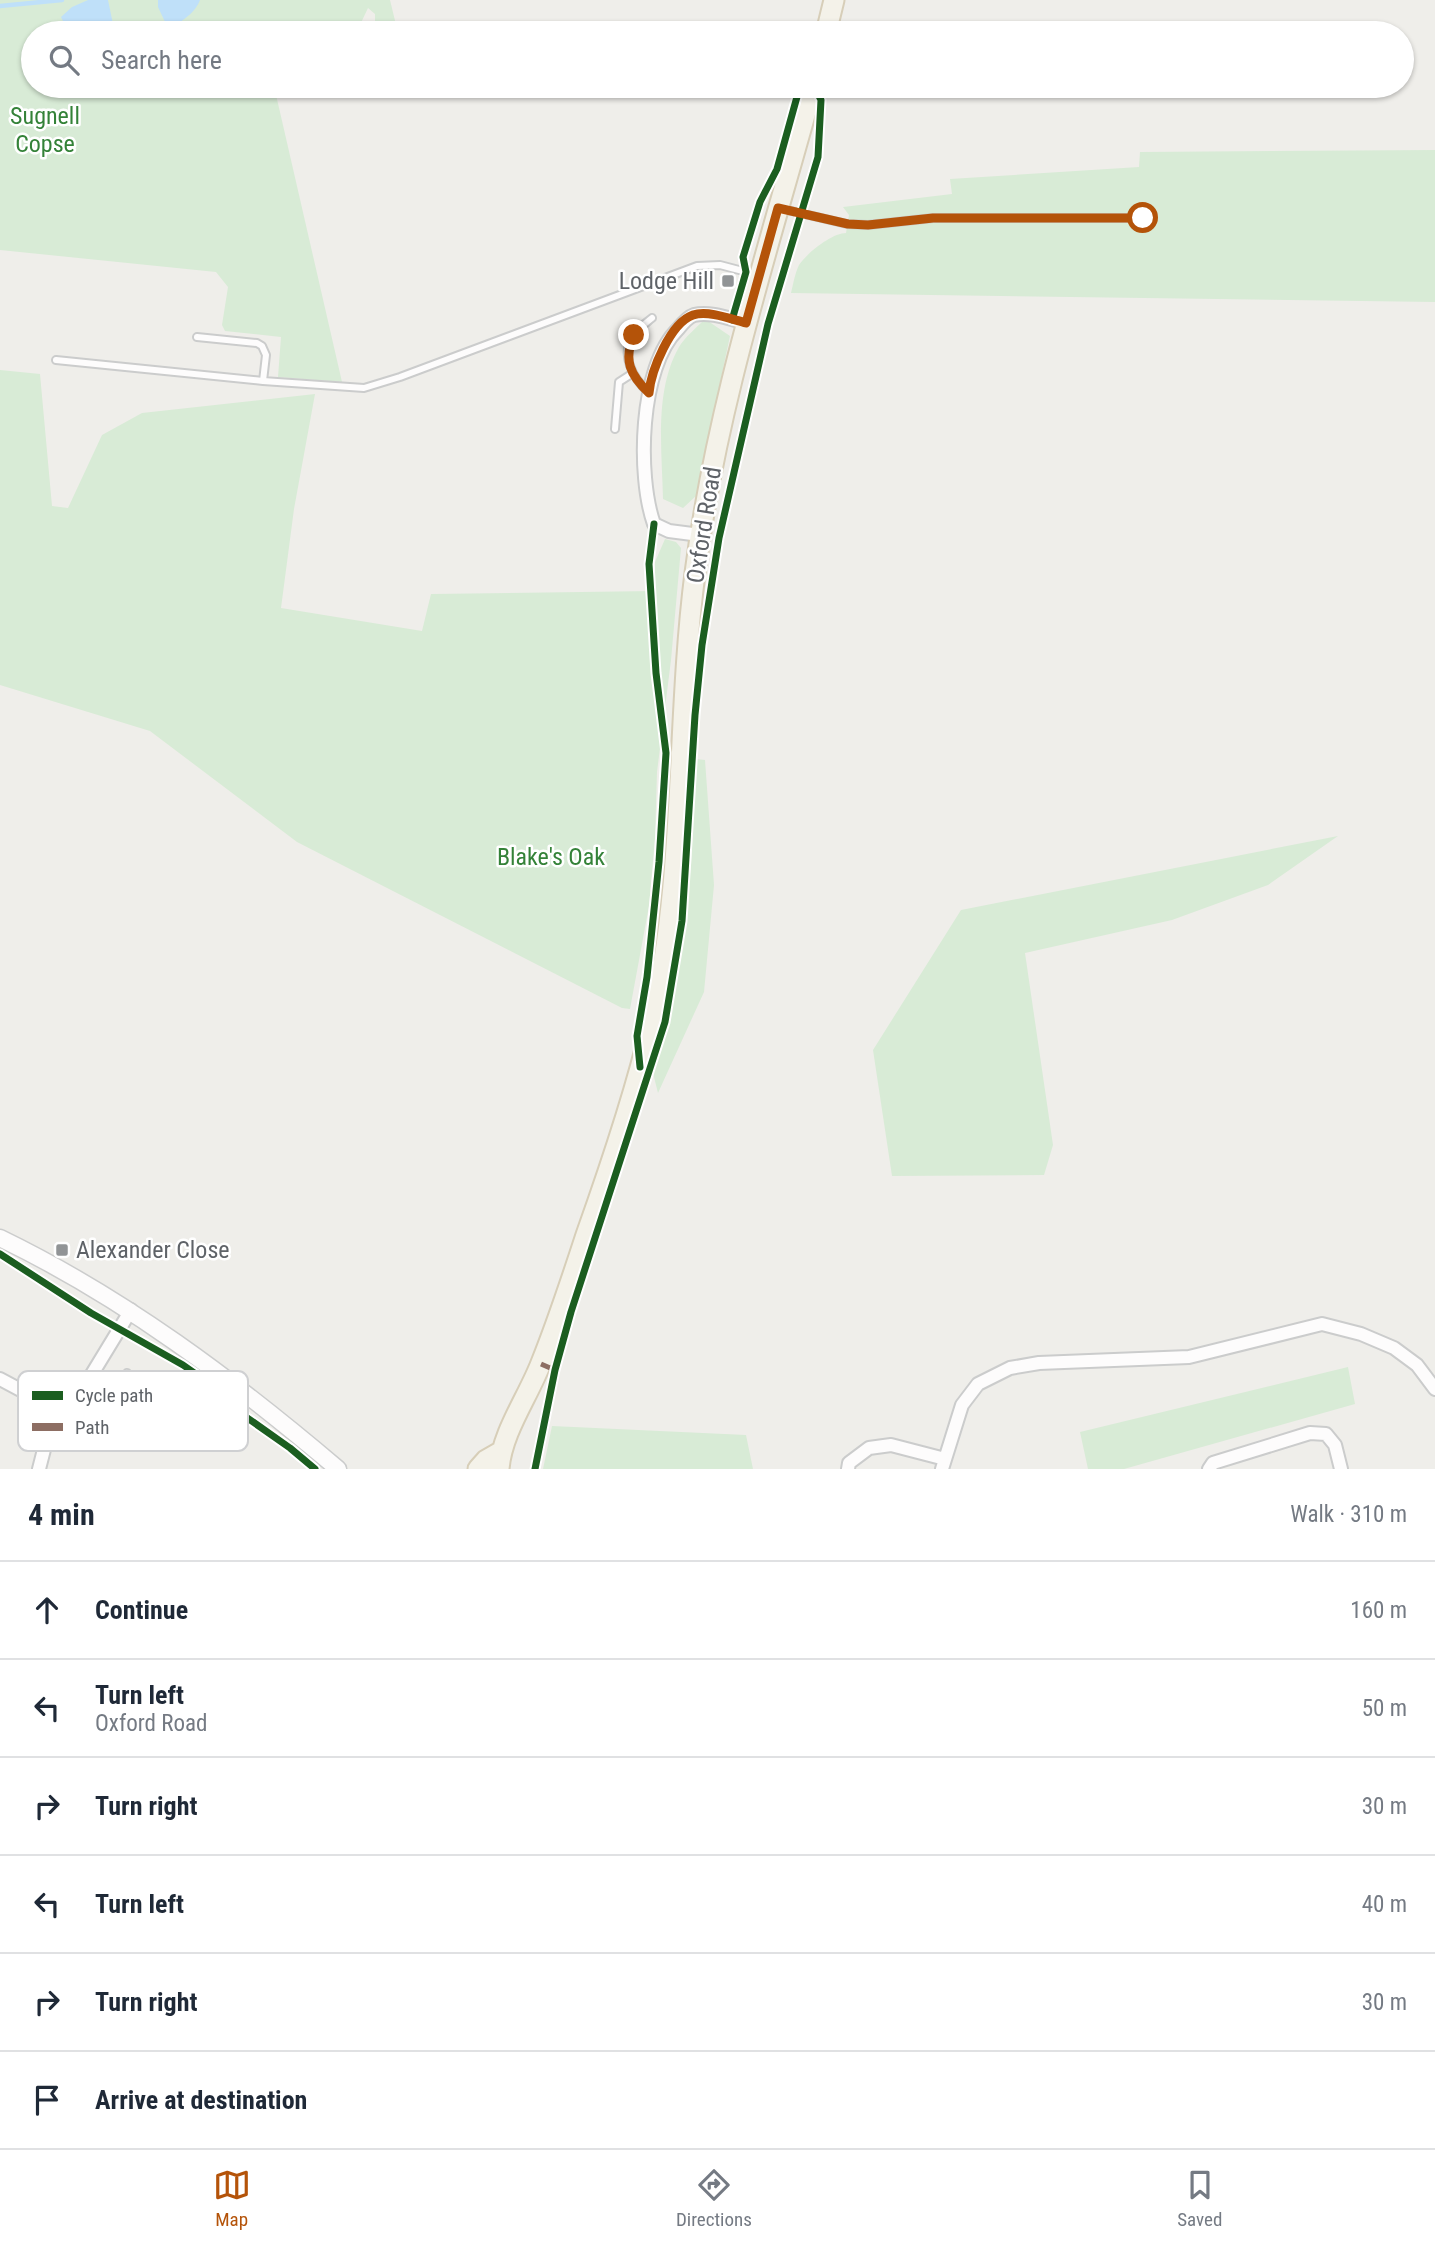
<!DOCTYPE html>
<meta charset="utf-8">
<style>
body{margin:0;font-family:"Roboto Condensed",sans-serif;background:#f6f6f7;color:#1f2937}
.stop{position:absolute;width:21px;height:21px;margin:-16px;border:5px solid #b45309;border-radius:50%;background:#fff}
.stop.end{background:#b45309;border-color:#fff;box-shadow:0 2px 7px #0008}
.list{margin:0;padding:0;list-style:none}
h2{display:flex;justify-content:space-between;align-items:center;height:91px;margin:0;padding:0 28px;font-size:30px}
h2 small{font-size:23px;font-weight:400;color:#747a83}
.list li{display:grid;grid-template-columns:46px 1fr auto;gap:21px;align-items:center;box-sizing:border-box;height:98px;padding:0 28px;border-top:2px solid #e0e1e3}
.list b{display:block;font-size:26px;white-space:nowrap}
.list p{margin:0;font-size:23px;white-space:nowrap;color:#747a83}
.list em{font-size:23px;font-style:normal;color:#747a83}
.icon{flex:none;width:38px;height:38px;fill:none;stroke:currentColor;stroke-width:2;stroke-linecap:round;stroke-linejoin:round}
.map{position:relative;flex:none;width:1435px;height:1469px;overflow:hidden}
.search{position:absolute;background:#fff;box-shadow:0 2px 5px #0004;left:21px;right:21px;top:21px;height:77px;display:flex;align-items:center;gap:18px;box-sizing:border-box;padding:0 24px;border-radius:38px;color:#747a83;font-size:26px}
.sheet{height:679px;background:#fff}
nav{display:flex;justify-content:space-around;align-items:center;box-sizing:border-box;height:98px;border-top:2px solid #e0e1e3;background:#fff;font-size:19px;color:#747a83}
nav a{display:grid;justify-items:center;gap:4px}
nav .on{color:#b45309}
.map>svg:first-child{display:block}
</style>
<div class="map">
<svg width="1435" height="1469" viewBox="0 0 1435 1469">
<rect width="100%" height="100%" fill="#efeeea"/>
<!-- green -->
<path fill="#d8ebd6" d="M0,0H390L398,33H375V14L368,8L359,27L330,24L326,32L313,26L304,33H33V86H274L342,382L278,377L281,337L225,331L222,325L228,287L216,272L0,250Z
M1435,150V302L791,293C793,285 795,273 799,265C807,253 832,233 846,233L849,215L843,207L952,194L950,179L1139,167L1140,152Z
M705,319L730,336L696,496L683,508L663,499C662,450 654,391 679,347C685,337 696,328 705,319Z
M0,370L40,374L52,506L68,508L102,435L142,413L315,394L294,509L281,608L422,631L431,594L654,591L655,562L665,539L676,542L681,548L671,660L657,772L655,838L649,906L630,1009L622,1008L297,842L150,731L0,685Z
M696,759L705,760L714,885L704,992L658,1093L653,1073L668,1023L678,971L691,866Z
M1338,836L1268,885L1172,920L1025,953L1053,1145L1044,1175L892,1176L873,1050L961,910Z
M1348,1367L1355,1404L1124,1469H1088L1080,1432Z
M552,1426L746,1435L753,1469H543Z"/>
<!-- water -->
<path fill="#bfe0f9" d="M88,0H108L113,24L109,33H69L61,17L72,7Z
M158,0H200C196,11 185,19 176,25L166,24L158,7Z"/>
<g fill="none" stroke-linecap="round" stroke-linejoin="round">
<!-- stream -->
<path stroke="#bfe0f9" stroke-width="4.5" d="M0,6L62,0"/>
<!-- service casing -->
<g stroke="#cbcccc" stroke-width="10">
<path id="service" d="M783,209L847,224L868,225L933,218H1143
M197,337L257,343L262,346L266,355L263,381
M56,360L263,381L364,388L400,377L697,266L720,265L758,275
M649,393C634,379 618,354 635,333C639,328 646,323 652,318
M615,429L619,382L633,373
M86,1384L105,1395L117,1388L127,1373"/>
</g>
<!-- minor casing -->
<g stroke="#cbcccc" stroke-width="16">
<path id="minor" d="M700,535L669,531L654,524C637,476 639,367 678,329C682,324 688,317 694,315C710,311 730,319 746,323
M0,1379L58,1410
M39,1469L48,1434L58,1410L86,1384L131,1310
M848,1469L849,1463L869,1448L891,1445L945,1459
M942,1469L962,1405L978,1384L1010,1368L1039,1363L1189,1357L1322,1324L1361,1334L1394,1348L1417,1365L1435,1389
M1209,1469L1213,1463L1310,1433L1326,1434L1335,1445L1341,1469"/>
</g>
<!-- tertiary casing -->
<g stroke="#cbcccc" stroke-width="19">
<path id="tertiary" d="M0,1238C124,1298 233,1380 338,1469"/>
</g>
<!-- primary casing -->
<g stroke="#d7ceb8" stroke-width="23">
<path id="primary" d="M826,33L834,0
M478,1469L486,1460L500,1452
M499,1469C502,1432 528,1397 541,1363C558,1321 572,1278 586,1235C611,1165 635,1094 652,1022C686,876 676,722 695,573C716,407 769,247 813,86"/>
</g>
<!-- service -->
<use href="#service" stroke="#fdfcfc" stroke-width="6"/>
<!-- minor -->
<use href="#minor" stroke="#fdfcfc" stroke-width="12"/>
<!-- tertiary -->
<use href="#tertiary" stroke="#fdfcfc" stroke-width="16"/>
<!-- primary -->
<use href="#primary" stroke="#f4f2e9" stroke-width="19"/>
<!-- quiet -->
<path stroke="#8d6e63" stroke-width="5" stroke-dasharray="10 5" stroke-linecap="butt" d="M541,1364L555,1370"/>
<!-- cycleway casing -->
<g stroke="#fff" stroke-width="11">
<path id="cycleway" d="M732,320L746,272L743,257L760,202L777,169L800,86
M640,1067L637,1036L647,977L659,862L666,753L656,673L649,564L654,524
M0,1254L91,1313L183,1365L236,1402L246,1417L290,1448L315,1469
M535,1469L555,1370L571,1312L665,1022L682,921L695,715L702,645L719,538L768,324L818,157L821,100L814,86"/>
</g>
<!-- cycleway -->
<use href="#cycleway" stroke="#1b5e20" stroke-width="7"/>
</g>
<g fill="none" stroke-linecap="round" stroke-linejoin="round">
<!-- route -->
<path stroke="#b45309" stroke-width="9" d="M634,335C623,360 630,375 649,393C651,371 670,323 693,315C708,310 731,319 746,323L778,208L848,224L868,225L933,218H1143"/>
</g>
<!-- markers -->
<g fill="#919496" stroke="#fff" stroke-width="2.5">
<rect x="721" y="274" width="14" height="14" rx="3.5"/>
<rect x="55" y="1243" width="14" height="14" rx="3.5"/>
</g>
<g text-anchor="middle" stroke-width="5" stroke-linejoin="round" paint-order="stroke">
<!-- park labels -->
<g font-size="24" fill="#348238" stroke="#fff">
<text x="45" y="124">Sugnell<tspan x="45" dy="28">Copse</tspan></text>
<text x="551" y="865">Blake's Oak</text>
</g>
<!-- poi labels -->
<g font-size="24" fill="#5f6368" stroke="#fff" text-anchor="end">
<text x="714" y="289">Lodge Hill</text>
<text x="76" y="1258" text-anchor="start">Alexander Close</text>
</g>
<!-- street labels -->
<g font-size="24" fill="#5f6368" stroke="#fff">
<text transform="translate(704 525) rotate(-81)" y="8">Oxford Road</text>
</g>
</g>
<!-- legend -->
<rect x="18" y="1371" width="230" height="80" rx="10" fill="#fff" stroke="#cfd0d2" stroke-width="2"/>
<rect x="32" y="1391" width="31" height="9" fill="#1b5e20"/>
<rect x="32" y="1423" width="31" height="8" fill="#8d6e63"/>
<g font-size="19" fill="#5f6368">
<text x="75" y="1402">Cycle path</text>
<text x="75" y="1434">Path</text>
</g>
</svg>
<div class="stop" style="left:1143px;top:218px"></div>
<div class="stop end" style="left:634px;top:335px"></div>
<div class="search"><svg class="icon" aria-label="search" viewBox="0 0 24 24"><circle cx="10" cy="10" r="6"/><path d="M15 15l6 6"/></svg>Search here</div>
</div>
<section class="sheet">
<h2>4 min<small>Walk · 310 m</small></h2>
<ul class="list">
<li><svg class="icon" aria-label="ahead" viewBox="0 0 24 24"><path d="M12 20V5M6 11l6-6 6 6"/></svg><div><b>Continue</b></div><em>160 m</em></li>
<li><svg class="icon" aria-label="left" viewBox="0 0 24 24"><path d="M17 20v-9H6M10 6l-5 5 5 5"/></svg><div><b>Turn left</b><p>Oxford Road</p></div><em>50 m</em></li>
<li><svg class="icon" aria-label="right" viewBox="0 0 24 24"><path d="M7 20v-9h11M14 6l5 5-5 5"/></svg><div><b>Turn right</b></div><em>30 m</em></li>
<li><svg class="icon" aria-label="left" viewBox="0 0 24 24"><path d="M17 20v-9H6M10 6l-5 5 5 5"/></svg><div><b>Turn left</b></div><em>40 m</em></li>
<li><svg class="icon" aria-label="right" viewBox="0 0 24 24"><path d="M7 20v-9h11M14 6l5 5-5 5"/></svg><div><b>Turn right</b></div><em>30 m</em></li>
<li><svg class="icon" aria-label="arrive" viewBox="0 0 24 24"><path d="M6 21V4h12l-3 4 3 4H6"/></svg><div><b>Arrive at destination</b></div></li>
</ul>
</section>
<nav>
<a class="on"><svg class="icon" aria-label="map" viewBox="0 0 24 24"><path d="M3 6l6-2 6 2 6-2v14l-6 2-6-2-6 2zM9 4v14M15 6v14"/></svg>Map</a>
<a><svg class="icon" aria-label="directions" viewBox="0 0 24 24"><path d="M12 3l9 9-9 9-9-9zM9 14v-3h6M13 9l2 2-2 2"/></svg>Directions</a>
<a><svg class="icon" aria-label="saved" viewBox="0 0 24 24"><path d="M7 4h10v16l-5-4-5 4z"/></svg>Saved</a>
</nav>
